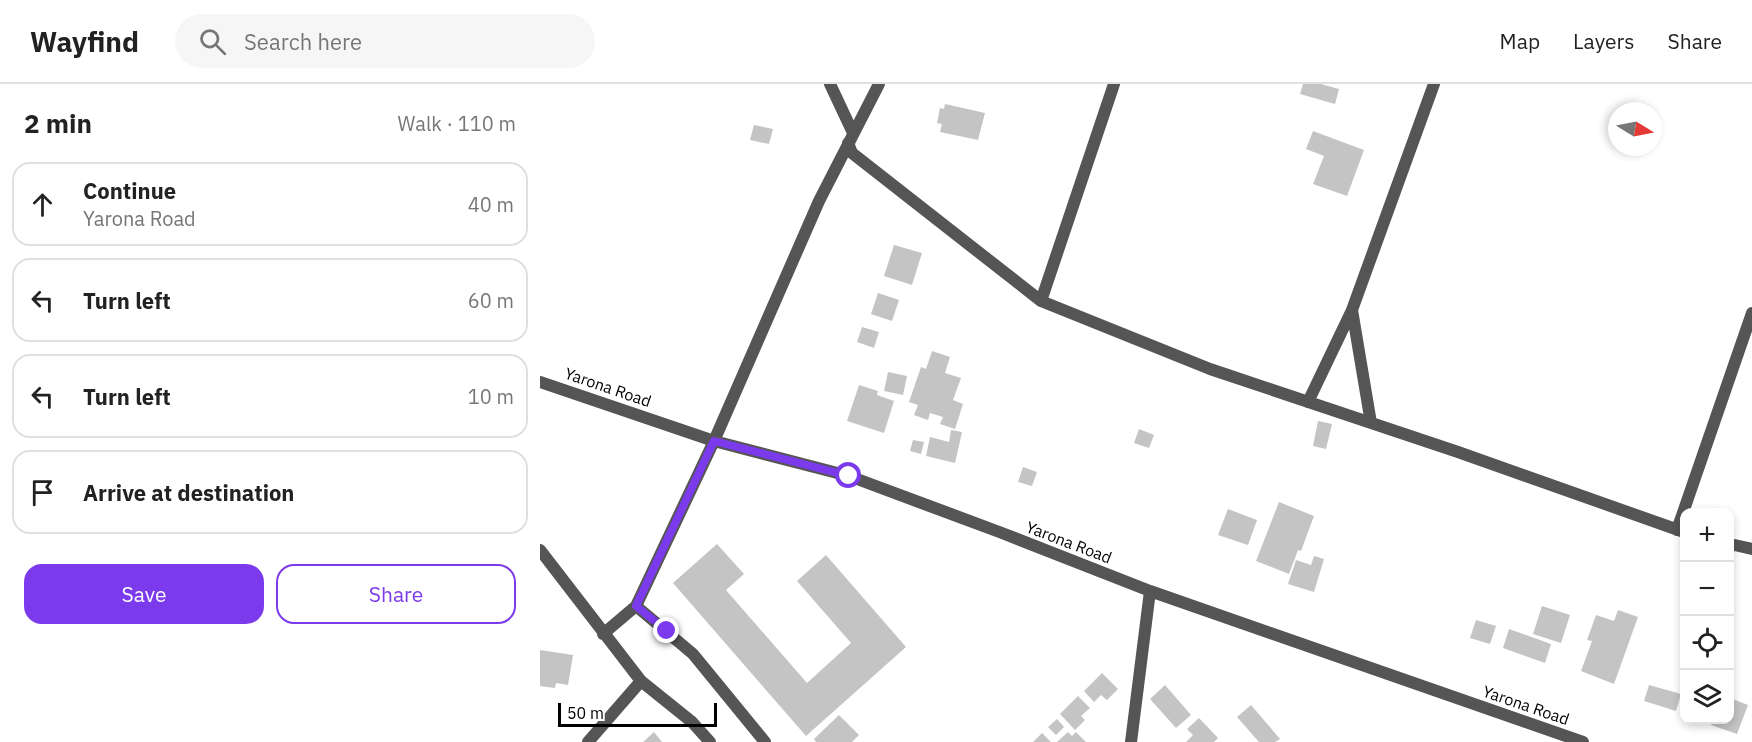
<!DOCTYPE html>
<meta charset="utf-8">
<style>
body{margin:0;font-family:"IBM Plex Sans",sans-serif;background:#f6f6f6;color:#222}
.controls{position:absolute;right:18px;bottom:18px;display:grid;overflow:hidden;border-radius:12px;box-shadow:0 3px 9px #0003}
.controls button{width:54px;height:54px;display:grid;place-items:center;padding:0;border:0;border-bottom:2px solid #e0e0e0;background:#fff;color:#222;font:30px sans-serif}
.compass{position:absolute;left:1068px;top:18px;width:54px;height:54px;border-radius:50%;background:#fff;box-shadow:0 3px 9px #0003;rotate:100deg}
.scale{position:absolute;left:18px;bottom:15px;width:159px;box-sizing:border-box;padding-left:6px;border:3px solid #000;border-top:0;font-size:16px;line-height:21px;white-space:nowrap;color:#000;-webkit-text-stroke:4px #fff;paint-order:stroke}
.stop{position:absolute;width:18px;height:18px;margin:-14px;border:4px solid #7c3aed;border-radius:50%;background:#fff}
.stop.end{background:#7c3aed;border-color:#fff;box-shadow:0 2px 6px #0008}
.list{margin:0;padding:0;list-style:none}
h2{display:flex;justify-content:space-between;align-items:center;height:78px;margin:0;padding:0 24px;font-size:26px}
h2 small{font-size:20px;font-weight:400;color:#767676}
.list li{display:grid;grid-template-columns:39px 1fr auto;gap:18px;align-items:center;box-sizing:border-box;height:84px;margin:0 12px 12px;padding:0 12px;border:2px solid #e0e0e0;border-radius:18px}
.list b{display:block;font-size:22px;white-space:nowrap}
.list p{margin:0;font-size:20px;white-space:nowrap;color:#767676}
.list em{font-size:20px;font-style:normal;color:#767676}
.actions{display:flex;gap:12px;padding:18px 24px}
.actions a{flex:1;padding:14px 0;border:2px solid #7c3aed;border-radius:18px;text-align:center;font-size:21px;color:#7c3aed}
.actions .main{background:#7c3aed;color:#fff}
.icon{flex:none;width:33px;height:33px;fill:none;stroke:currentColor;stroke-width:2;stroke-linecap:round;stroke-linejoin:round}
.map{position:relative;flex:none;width:1212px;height:658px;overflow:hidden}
header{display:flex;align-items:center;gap:36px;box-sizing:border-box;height:84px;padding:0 30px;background:#fff;border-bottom:2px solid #e0e0e0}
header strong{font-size:28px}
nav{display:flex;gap:33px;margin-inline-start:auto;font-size:21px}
.search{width:420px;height:54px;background:#f6f6f6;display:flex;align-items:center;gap:15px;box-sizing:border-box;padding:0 21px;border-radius:33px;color:#767676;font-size:22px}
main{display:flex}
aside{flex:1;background:#fff}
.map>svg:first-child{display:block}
</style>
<header>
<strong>Wayfind</strong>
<div class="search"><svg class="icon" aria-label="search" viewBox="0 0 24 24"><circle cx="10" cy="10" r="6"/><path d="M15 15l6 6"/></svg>Search here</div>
<nav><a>Map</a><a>Layers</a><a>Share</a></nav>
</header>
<main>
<aside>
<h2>2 min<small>Walk · 110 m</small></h2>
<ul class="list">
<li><svg class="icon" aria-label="ahead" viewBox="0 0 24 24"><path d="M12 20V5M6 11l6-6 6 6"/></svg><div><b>Continue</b><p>Yarona Road</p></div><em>40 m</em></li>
<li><svg class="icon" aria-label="left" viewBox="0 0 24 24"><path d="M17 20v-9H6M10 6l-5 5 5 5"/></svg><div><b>Turn left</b></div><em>60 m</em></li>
<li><svg class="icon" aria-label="left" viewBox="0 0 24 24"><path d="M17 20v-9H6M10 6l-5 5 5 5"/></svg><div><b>Turn left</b></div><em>10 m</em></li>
<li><svg class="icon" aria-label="arrive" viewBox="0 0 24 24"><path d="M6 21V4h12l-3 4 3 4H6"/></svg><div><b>Arrive at destination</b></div></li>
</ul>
<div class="actions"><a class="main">Save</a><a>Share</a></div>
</aside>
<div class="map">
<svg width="1212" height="658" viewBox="0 0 1212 658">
<rect width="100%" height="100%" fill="#fff"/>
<!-- building -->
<path fill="#c4c4c4" d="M763,0H781L799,5L795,20L760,10Z
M405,20L445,29L438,56L400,48L402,40L397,39L400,24L404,25Z
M214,41L233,45L229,60L210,56Z
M773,47L824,66L807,112L773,100L784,72L766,65Z
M354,161L382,169L372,201L344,192Z
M338,209L359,216L352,237L331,230Z
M322,243L339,248L334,264L317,258Z
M392,267L410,273L405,289L421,294L413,316L423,320L415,345L400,340L403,333L390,329L388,336L374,331L378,321L369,318L381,283L386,285Z
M348,288L367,292L363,311L344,307Z
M319,301L338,307L337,311L354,317L344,349L307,337Z
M778,337L792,340L786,365L773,362Z
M599,345L614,351L609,364L594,359Z
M411,346L422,348L415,379L386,372L390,353L409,358Z
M373,356L384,358L381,370L370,367Z
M483,383L497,388L492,402L478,398Z
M739,418L774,432L761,467L758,466L749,490L716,477Z
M688,425L717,436L708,461L678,451Z
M177,460L204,490L186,506L267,599L311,559L257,497L286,471L366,563L266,652L133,499Z
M774,472L784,475L774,508L748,500L756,476L771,481Z
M1002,522L1030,531L1021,559L993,550Z
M1078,526L1098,533L1074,600L1041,587L1052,557L1047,556L1056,531L1074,537Z
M936,536L956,542L950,560L930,554Z
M969,545L1011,560L1005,579L963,564Z
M0,566L33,571L28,601L16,599L15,604L0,602Z
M562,589L578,605L567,616L561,611L554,618L544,607Z
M625,601L651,631L636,644L610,615Z
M1109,601L1141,610L1136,627L1104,617Z
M538,612L550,624L541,632L545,636L535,646L520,630Z
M1190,614L1208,621L1197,650L1171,641L1173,636H1190Z
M711,621L740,655L735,658H719L697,633Z
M299,631L319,651L312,658H276L274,655Z
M659,634L678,654L674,658H646L653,651L647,645Z
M517,635L524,643L516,651L508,643Z
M114,648L122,658H103Z
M528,648L532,652L536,648L546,658H517Z
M502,649L511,658H493Z"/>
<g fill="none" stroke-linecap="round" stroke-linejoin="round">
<!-- street -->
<path stroke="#555" stroke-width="12" d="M290,0L313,49
M308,59L312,69L501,217L670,285L918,368L1144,448
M501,217L574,0
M812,226L831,339
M0,298L174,357L309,392L462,449L610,507L1043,658
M768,318L812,226L894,0
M1137,446L1212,229
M1190,460L1212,465
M0,466L101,597L152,638L170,658
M96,522L153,570L225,658
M63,550L96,522L174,357L279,117L339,0
M48,658L101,597
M591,658L610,507"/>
</g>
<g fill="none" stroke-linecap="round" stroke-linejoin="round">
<!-- route -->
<path stroke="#7c3aed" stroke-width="8" d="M127,547L96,522L174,357L309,392"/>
</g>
<g text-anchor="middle" stroke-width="5" stroke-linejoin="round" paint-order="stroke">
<!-- street labels -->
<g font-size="16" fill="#000" stroke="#fff">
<text transform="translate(68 303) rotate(19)" y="6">Yarona Road</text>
<text transform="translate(529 458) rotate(21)" y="6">Yarona Road</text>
<text transform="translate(986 621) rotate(19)" y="6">Yarona Road</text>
</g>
</g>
</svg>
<div class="controls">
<button>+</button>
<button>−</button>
<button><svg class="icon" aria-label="locate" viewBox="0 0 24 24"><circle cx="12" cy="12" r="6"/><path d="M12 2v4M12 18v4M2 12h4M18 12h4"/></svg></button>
<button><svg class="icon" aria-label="layers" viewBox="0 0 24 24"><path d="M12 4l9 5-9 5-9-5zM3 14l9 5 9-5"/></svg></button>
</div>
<svg class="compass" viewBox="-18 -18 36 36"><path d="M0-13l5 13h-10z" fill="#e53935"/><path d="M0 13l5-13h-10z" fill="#767676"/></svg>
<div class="scale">50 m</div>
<div class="stop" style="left:309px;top:392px"></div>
<div class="stop end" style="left:127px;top:547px"></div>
</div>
</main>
